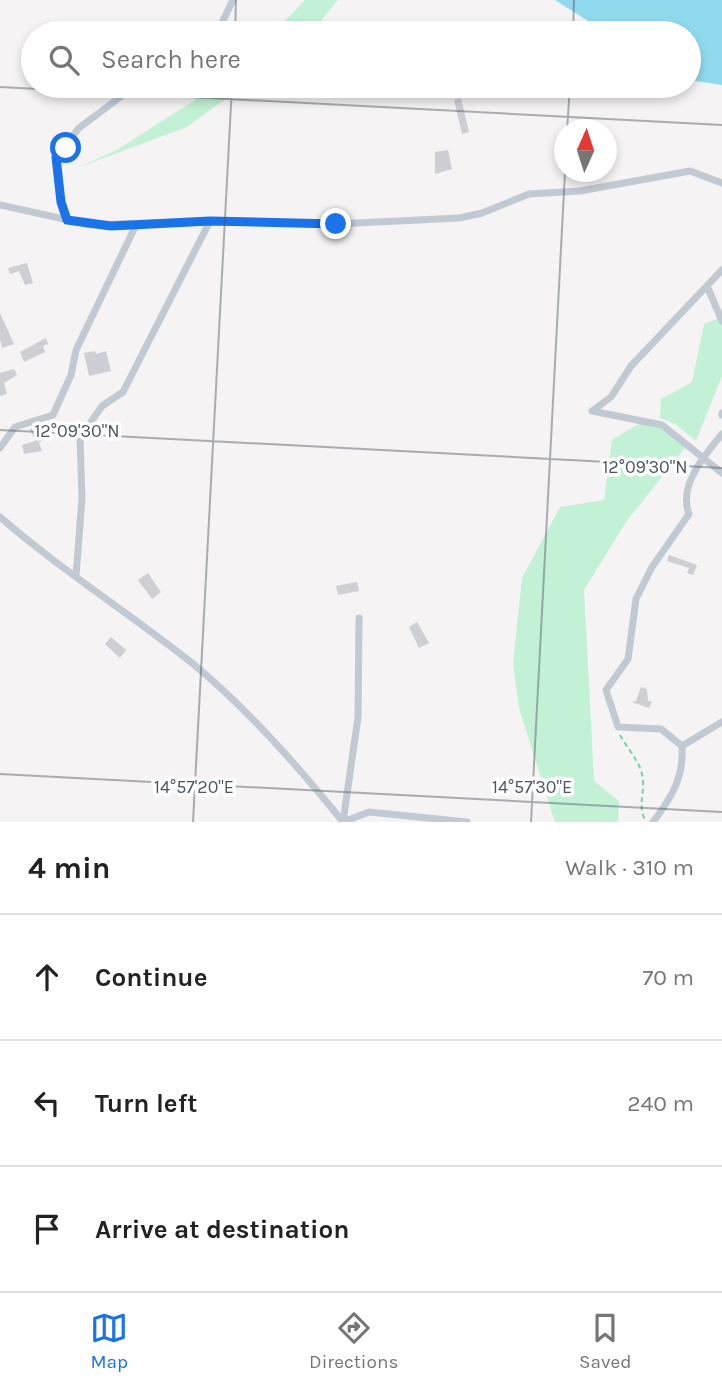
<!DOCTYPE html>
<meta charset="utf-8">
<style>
body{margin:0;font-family:Karla,sans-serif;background:#f2f2f2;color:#222}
.compass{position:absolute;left:554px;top:119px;width:63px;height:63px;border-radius:50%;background:#fff;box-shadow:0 4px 10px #0003;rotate:3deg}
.stop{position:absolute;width:21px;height:21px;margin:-16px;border:5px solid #1a73e8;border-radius:50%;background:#fff}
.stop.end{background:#1a73e8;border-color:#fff;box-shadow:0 2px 7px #0008}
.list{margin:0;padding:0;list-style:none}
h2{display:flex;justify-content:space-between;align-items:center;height:91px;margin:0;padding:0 28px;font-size:30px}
h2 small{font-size:23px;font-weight:400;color:#767676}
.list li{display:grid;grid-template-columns:46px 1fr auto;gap:21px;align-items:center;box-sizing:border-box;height:126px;padding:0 28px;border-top:2px solid #e0e0e0}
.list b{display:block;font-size:26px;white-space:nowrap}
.list em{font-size:23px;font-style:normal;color:#767676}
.icon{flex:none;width:38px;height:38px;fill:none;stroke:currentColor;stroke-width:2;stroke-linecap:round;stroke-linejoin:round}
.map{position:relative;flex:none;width:722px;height:822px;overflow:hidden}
.search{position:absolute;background:#fff;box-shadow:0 4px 10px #0003;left:21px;right:21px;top:21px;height:77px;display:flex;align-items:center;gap:18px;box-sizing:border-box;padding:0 24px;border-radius:38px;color:#767676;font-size:26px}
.sheet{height:469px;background:#fff}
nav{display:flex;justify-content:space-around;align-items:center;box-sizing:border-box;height:98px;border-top:2px solid #e0e0e0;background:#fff;font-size:19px;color:#767676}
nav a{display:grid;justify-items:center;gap:4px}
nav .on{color:#1a73e8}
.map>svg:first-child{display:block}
</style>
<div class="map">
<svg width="722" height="822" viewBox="0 0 722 822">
<rect width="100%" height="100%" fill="#f5f3f3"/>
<!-- green -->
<path fill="#c3f1d5" d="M305,0H338L311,33H273Z
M217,86H243L187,127L77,168L115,151Z
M722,317V376L696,441L675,424L660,418L661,399L692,382L704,324Z
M640,423L667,430L685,448L626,522L584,590L594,781L619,801L618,822H555L519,708L513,664L522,578L560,507L604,500L612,440Z"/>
<!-- water -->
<path fill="#90daee" d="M555,0H722V85L689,80V33H607Z"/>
<!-- building -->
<path fill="#cdcfd5" d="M461,98L469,132L462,134L454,100Z
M448,150L452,169L435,174V152Z
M27,263L33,283L25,285L19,271L10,274L8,268Z
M0,313L14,344L2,348L0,339Z
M46,338L48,344L43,346L45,352L24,362L20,352Z
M95,351L96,354L106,351L111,371L89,376L84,353Z
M14,369L17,375L4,383L7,394L0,396V373Z
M42,425L46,440L39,442L42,451L24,454L22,445L35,441L30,429Z
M669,555L697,565L693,575L687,573L689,568L667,561Z
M148,573L161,592L152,599L138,580Z
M357,582L359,591L338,595L336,586Z
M417,622L429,643L419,648L409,627Z
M111,637L126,650L120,658L105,644Z
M641,687L647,689L648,701H652L649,708L632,702L636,701Z"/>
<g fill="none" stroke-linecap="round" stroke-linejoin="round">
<!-- path -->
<path stroke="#7ad0a6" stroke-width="2" stroke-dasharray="5 3.5" stroke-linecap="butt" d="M620,735C628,750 642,763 643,781C644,796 638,806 645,820"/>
<!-- street -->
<path stroke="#c1cad2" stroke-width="7" d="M217,33L233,0
M0,205L91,225L210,221L336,224L459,218L482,213L529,194L580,191L690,171L722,183
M67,220L61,202L56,157L79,128L135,86
M707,286L722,321
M592,411L611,397L631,366L722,270
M592,411L662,425L722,473
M722,413V415
M0,448L15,427L53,415L71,375L76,350L136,225
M0,517C61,570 129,613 192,663C248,709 298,766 343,822
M76,576L82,498L80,438L102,406L123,392L210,221
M682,746L722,722
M343,822L358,717L359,618
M343,822L369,812L467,822
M653,822C672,797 684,777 682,746L661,729L618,727L606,690L628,659L636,599L652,567L689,514C678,485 705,455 722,434"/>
</g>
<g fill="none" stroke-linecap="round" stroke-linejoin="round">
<!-- route -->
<path stroke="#1a73e8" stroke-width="9" d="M66,148L56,157L61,202L67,220L111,226L210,221L336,224"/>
</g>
<!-- ticks -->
<path fill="none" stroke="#4a5661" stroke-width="2" stroke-opacity="0.45" d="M235,33L236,0M573,33L574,0M0,87L722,125M567,130L570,86M0,430L722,468M0,774L722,812M193,822L232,86M531,822L565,172"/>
<g font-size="18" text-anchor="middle" fill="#4a5661" stroke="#fff" stroke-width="7" stroke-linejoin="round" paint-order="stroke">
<text x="77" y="437">12°09'30"N</text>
<text x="645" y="473">12°09'30"N</text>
<text x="194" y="793">14°57'20"E</text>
<text x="532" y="793">14°57'30"E</text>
</g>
</svg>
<svg class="compass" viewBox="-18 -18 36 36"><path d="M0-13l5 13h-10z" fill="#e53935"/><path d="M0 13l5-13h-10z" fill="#767676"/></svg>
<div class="stop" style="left:66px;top:148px"></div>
<div class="stop end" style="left:336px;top:224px"></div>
<div class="search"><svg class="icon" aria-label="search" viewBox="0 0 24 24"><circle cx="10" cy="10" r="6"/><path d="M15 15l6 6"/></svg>Search here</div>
</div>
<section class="sheet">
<h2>4 min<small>Walk · 310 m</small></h2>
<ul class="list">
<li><svg class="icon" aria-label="ahead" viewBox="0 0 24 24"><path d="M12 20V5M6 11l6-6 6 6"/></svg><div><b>Continue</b></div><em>70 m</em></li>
<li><svg class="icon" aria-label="left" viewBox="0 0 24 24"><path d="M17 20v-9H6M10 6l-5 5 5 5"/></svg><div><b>Turn left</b></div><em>240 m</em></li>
<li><svg class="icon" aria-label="arrive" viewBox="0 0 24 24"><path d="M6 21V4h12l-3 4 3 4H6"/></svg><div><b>Arrive at destination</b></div></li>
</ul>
</section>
<nav>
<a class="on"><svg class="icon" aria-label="map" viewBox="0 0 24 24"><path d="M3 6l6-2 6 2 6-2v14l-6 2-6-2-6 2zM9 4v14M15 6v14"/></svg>Map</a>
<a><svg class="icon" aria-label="directions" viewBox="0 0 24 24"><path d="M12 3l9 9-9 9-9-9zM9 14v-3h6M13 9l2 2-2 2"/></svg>Directions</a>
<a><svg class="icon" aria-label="saved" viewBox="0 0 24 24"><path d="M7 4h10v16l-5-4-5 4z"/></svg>Saved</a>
</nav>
